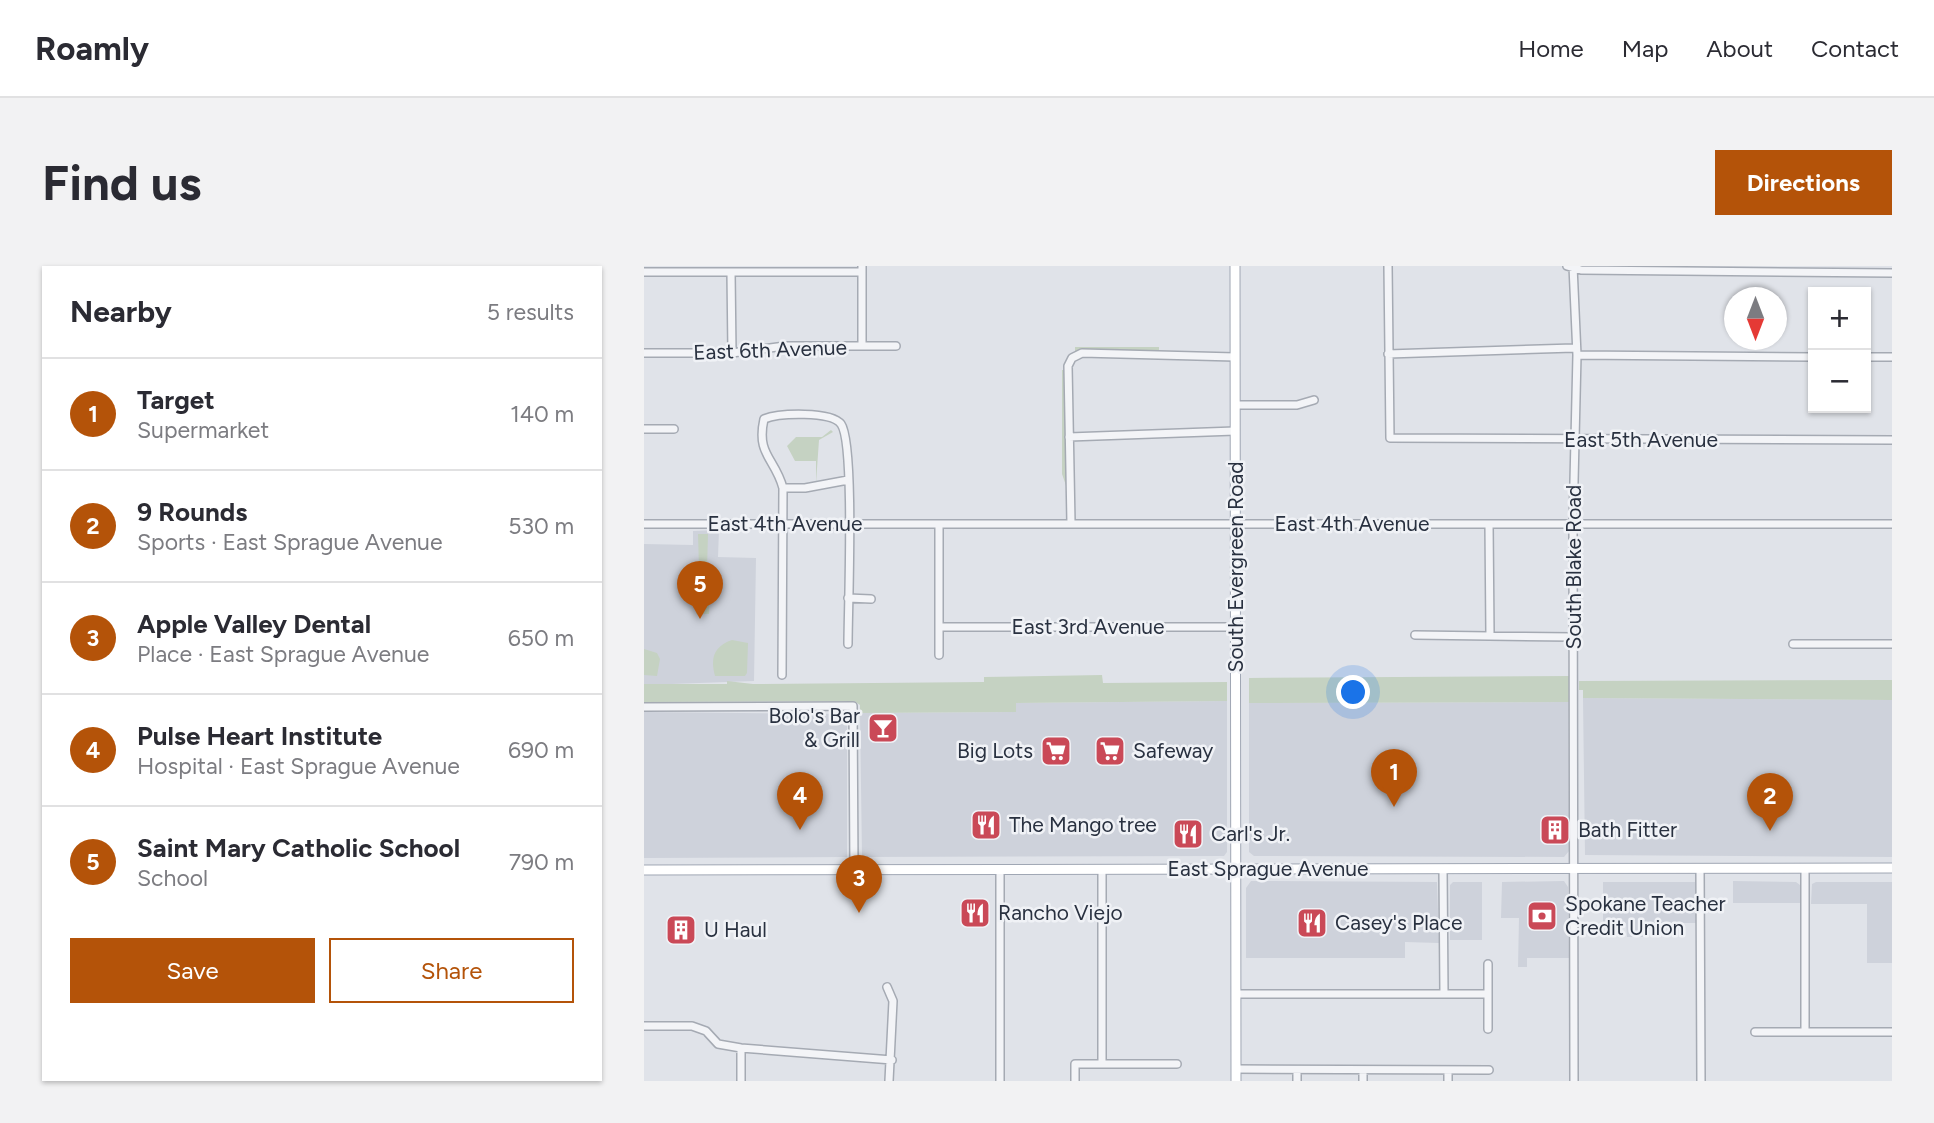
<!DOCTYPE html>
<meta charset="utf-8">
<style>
body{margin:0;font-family:Figtree,sans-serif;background:#f2f2f3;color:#2b2b33}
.controls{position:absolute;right:21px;top:21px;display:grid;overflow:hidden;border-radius:0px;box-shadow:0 2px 5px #0004}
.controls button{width:63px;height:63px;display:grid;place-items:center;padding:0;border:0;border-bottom:2px solid #e1e1e2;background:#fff;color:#2b2b33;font:35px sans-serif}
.compass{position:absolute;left:1080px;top:21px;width:63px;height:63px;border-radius:50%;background:#fff;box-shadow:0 2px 5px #0004;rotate:180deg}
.you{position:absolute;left:710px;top:427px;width:24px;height:24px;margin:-18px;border:5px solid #fff;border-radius:50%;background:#1a73e8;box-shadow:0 0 0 10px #1a73e833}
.badge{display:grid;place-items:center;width:46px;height:46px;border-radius:50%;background:#b45309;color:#fff;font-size:23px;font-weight:700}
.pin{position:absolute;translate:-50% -58px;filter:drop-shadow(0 2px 4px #0008)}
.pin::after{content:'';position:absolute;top:37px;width:24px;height:21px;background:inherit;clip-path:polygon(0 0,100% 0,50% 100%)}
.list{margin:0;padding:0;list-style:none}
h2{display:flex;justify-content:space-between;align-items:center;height:91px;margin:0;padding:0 28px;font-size:30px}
h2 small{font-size:23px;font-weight:400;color:#7c7c81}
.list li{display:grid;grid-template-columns:46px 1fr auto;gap:21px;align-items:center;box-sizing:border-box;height:112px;padding:0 28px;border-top:2px solid #e1e1e2}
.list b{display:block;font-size:26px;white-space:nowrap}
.list p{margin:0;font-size:23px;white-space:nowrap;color:#7c7c81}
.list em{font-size:23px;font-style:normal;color:#7c7c81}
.actions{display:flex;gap:14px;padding:21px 28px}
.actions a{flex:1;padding:16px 0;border:2px solid #b45309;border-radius:0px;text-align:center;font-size:24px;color:#b45309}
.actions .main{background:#b45309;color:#fff}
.map{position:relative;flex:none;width:1248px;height:815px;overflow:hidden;border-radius:0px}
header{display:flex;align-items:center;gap:42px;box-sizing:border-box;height:98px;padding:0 35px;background:#fff;border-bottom:2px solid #e1e1e2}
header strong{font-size:33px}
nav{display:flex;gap:38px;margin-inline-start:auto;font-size:24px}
.intro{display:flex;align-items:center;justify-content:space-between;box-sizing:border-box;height:168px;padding:0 42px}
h1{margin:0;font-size:49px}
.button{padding:18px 32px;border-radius:0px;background:#b45309;color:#fff;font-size:24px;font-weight:700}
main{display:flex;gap:42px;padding:0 42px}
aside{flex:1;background:#fff;border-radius:0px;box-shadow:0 2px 5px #0004}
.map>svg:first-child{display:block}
</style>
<header>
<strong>Roamly</strong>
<nav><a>Home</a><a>Map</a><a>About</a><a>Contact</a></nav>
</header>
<div class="intro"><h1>Find us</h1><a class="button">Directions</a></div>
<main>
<aside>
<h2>Nearby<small>5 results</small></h2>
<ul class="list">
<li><span class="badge">1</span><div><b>Target</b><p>Supermarket</p></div><em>140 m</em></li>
<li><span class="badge">2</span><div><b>9 Rounds</b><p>Sports · East Sprague Avenue</p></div><em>530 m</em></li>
<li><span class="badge">3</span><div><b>Apple Valley Dental</b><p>Place · East Sprague Avenue</p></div><em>650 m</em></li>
<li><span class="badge">4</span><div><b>Pulse Heart Institute</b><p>Hospital · East Sprague Avenue</p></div><em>690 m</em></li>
<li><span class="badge">5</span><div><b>Saint Mary Catholic School</b><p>School</p></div><em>790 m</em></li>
</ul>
<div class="actions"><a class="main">Save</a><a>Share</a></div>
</aside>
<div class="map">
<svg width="1248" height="815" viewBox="0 0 1248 815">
<rect width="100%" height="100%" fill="#e0e3e9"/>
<!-- built -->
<path fill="#ced2db" d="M75,264L74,291L112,292L110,415L0,419V278L49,279V265Z
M939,432L1248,434V591L941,589Z
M583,435V586L580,590L218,591L216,447L371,446L372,437Z
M925,436V585L920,591L610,590L605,586V437Z
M0,446L203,448V591L0,592Z
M607,615L793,616L795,677L761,676V692H602V622Z
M920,615L924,621L925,692H883V701H874L875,652H857L858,616Z
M1089,615L1152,616L1156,619L1158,637H1089Z
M809,616H838V674H806V619Z
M959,616H1051L1054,657H1015V663H1001L1000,671H983L982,657L959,656Z
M1172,616H1248V697H1223V638H1167L1168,618Z"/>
<!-- green -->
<path fill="#c5d2c2" d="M431,81H515V88L431,85Z
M418,104H422L425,228L418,208Z
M187,164L189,166L175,174L172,217V195H151L143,180L152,171H178Z
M54,268H64L62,336L65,337V348H52V336H56Z
M88,374L104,377L103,407L101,410H71C66,392 70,380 88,374Z
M0,383L13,387L16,393L13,410L0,409Z
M458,409L459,417L583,416V435L372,437V446L216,447V439L210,435L0,436V418H83V415L109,418L340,416V411Z
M928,410L925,436L605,437V412Z
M1248,414V434L939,432V424H935V415Z"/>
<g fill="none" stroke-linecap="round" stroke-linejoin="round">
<!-- minor casing -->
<g stroke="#a5aab3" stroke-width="10">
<path id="minor" d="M744,0L746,172L1248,174
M923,0L937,4L1248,7
M929,0L933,89L929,258L930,815
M0,6H218
M87,6L88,87
M218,80V0
M0,87H88L141,80H252
M744,88L930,82
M933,89L1169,91
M1222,91H1248
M591,139H653L670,134
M0,163H30
M425,171L591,165
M139,222H161L204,214
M427,257L424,100L428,92L438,87L591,91
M0,258H1248
M845,258L846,369
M204,332L227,333
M295,361H593
M771,369L929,371
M1149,378H1248
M295,389V258
M138,409L139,222C131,192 112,189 120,153C135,147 187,145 197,158C211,177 204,344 204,378
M0,441L209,440L210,604
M1056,602L1057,815
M799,603L800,728
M243,721L249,735L245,815
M593,728H844
M0,760H48L62,765L74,778L97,782L248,794
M844,763V698
M1111,766H1248
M1161,766V603
M97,782V815
M458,798V603
M592,803L845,804
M356,815V603
M431,815V798H533
M653,815V804
M719,815V804
M804,815V804"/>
</g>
<!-- major casing -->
<g stroke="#a0a7b4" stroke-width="11">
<path id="major" d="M591,0L592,815
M0,604L1248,602"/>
</g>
<!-- minor -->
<use href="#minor" stroke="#f3f4f7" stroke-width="7"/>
<!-- major -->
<use href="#major" stroke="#fff" stroke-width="9"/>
</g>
<!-- icons -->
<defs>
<g id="bar-square" transform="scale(1.575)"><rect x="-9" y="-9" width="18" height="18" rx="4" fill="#ca4957" stroke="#f0f2f6"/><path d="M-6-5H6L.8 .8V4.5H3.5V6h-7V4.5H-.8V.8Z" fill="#fff"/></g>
<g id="supermarket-square" transform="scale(1.575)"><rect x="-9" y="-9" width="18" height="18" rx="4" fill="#ca4957" stroke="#f0f2f6"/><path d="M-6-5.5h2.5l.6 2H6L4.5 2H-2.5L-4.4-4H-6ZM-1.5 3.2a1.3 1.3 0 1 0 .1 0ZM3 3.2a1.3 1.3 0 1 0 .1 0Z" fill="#fff"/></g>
<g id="restaurant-square" transform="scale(1.575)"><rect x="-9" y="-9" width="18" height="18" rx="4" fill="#ca4957" stroke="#f0f2f6"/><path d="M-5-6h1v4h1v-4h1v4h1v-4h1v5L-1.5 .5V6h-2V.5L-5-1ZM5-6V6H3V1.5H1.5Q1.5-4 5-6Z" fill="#fff"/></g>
<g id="building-square" transform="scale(1.575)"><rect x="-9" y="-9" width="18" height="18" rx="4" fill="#ca4957" stroke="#f0f2f6"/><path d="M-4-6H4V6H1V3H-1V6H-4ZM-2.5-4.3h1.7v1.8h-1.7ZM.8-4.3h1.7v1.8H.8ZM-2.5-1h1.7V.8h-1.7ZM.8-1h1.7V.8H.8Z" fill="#fff"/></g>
<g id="bank-square" transform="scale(1.575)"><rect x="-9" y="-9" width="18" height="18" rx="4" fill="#ca4957" stroke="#f0f2f6"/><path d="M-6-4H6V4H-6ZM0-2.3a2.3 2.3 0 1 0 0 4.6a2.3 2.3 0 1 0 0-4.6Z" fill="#fff"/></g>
</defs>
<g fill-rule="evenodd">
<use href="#bar-square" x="239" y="462"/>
<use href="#supermarket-square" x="412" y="485"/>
<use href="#supermarket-square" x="466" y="485"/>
<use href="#restaurant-square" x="342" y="559"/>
<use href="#building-square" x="911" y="564"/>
<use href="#restaurant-square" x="544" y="568"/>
<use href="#restaurant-square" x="331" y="647"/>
<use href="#bank-square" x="898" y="650"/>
<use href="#restaurant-square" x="668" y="657"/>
<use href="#building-square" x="37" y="664"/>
</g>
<g text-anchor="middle" stroke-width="5" stroke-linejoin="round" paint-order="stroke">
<!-- street labels -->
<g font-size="21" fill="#293140" stroke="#f0f2f6">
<text transform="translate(126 84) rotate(-2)" y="7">East 6th Avenue</text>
<text x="997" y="181">East 5th Avenue</text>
<text x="141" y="265">East 4th Avenue</text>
<text x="708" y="265">East 4th Avenue</text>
<text transform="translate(592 301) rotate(-90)" y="7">South Evergreen Road</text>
<text transform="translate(930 301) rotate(-90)" y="7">South Blake Road</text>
<text x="444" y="368">East 3rd Avenue</text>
<text x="624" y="610">East Sprague Avenue</text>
</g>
<!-- poi labels -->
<g font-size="21" fill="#293140" stroke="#f0f2f6" text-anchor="start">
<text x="216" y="457" text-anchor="end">Bolo's Bar<tspan x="216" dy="24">&amp; Grill</tspan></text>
<text x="389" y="492" text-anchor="end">Big Lots</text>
<text x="489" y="492">Safeway</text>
<text x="365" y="566">The Mango tree</text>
<text x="934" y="571">Bath Fitter</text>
<text x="567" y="575">Carl's Jr.</text>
<text x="921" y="645">Spokane Teacher<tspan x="921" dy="24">Credit Union</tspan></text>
<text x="354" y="654">Rancho Viejo</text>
<text x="691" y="664">Casey's Place</text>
<text x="60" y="671">U Haul</text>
</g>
</g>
</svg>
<div class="controls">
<button>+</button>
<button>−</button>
</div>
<svg class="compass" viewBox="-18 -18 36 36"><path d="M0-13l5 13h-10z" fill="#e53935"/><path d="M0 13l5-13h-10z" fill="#7c7c81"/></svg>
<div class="you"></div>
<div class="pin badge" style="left:750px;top:541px">1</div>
<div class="pin badge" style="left:1126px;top:565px">2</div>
<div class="pin badge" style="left:215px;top:647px">3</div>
<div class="pin badge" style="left:156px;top:564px">4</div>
<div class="pin badge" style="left:56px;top:353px">5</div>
</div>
</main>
